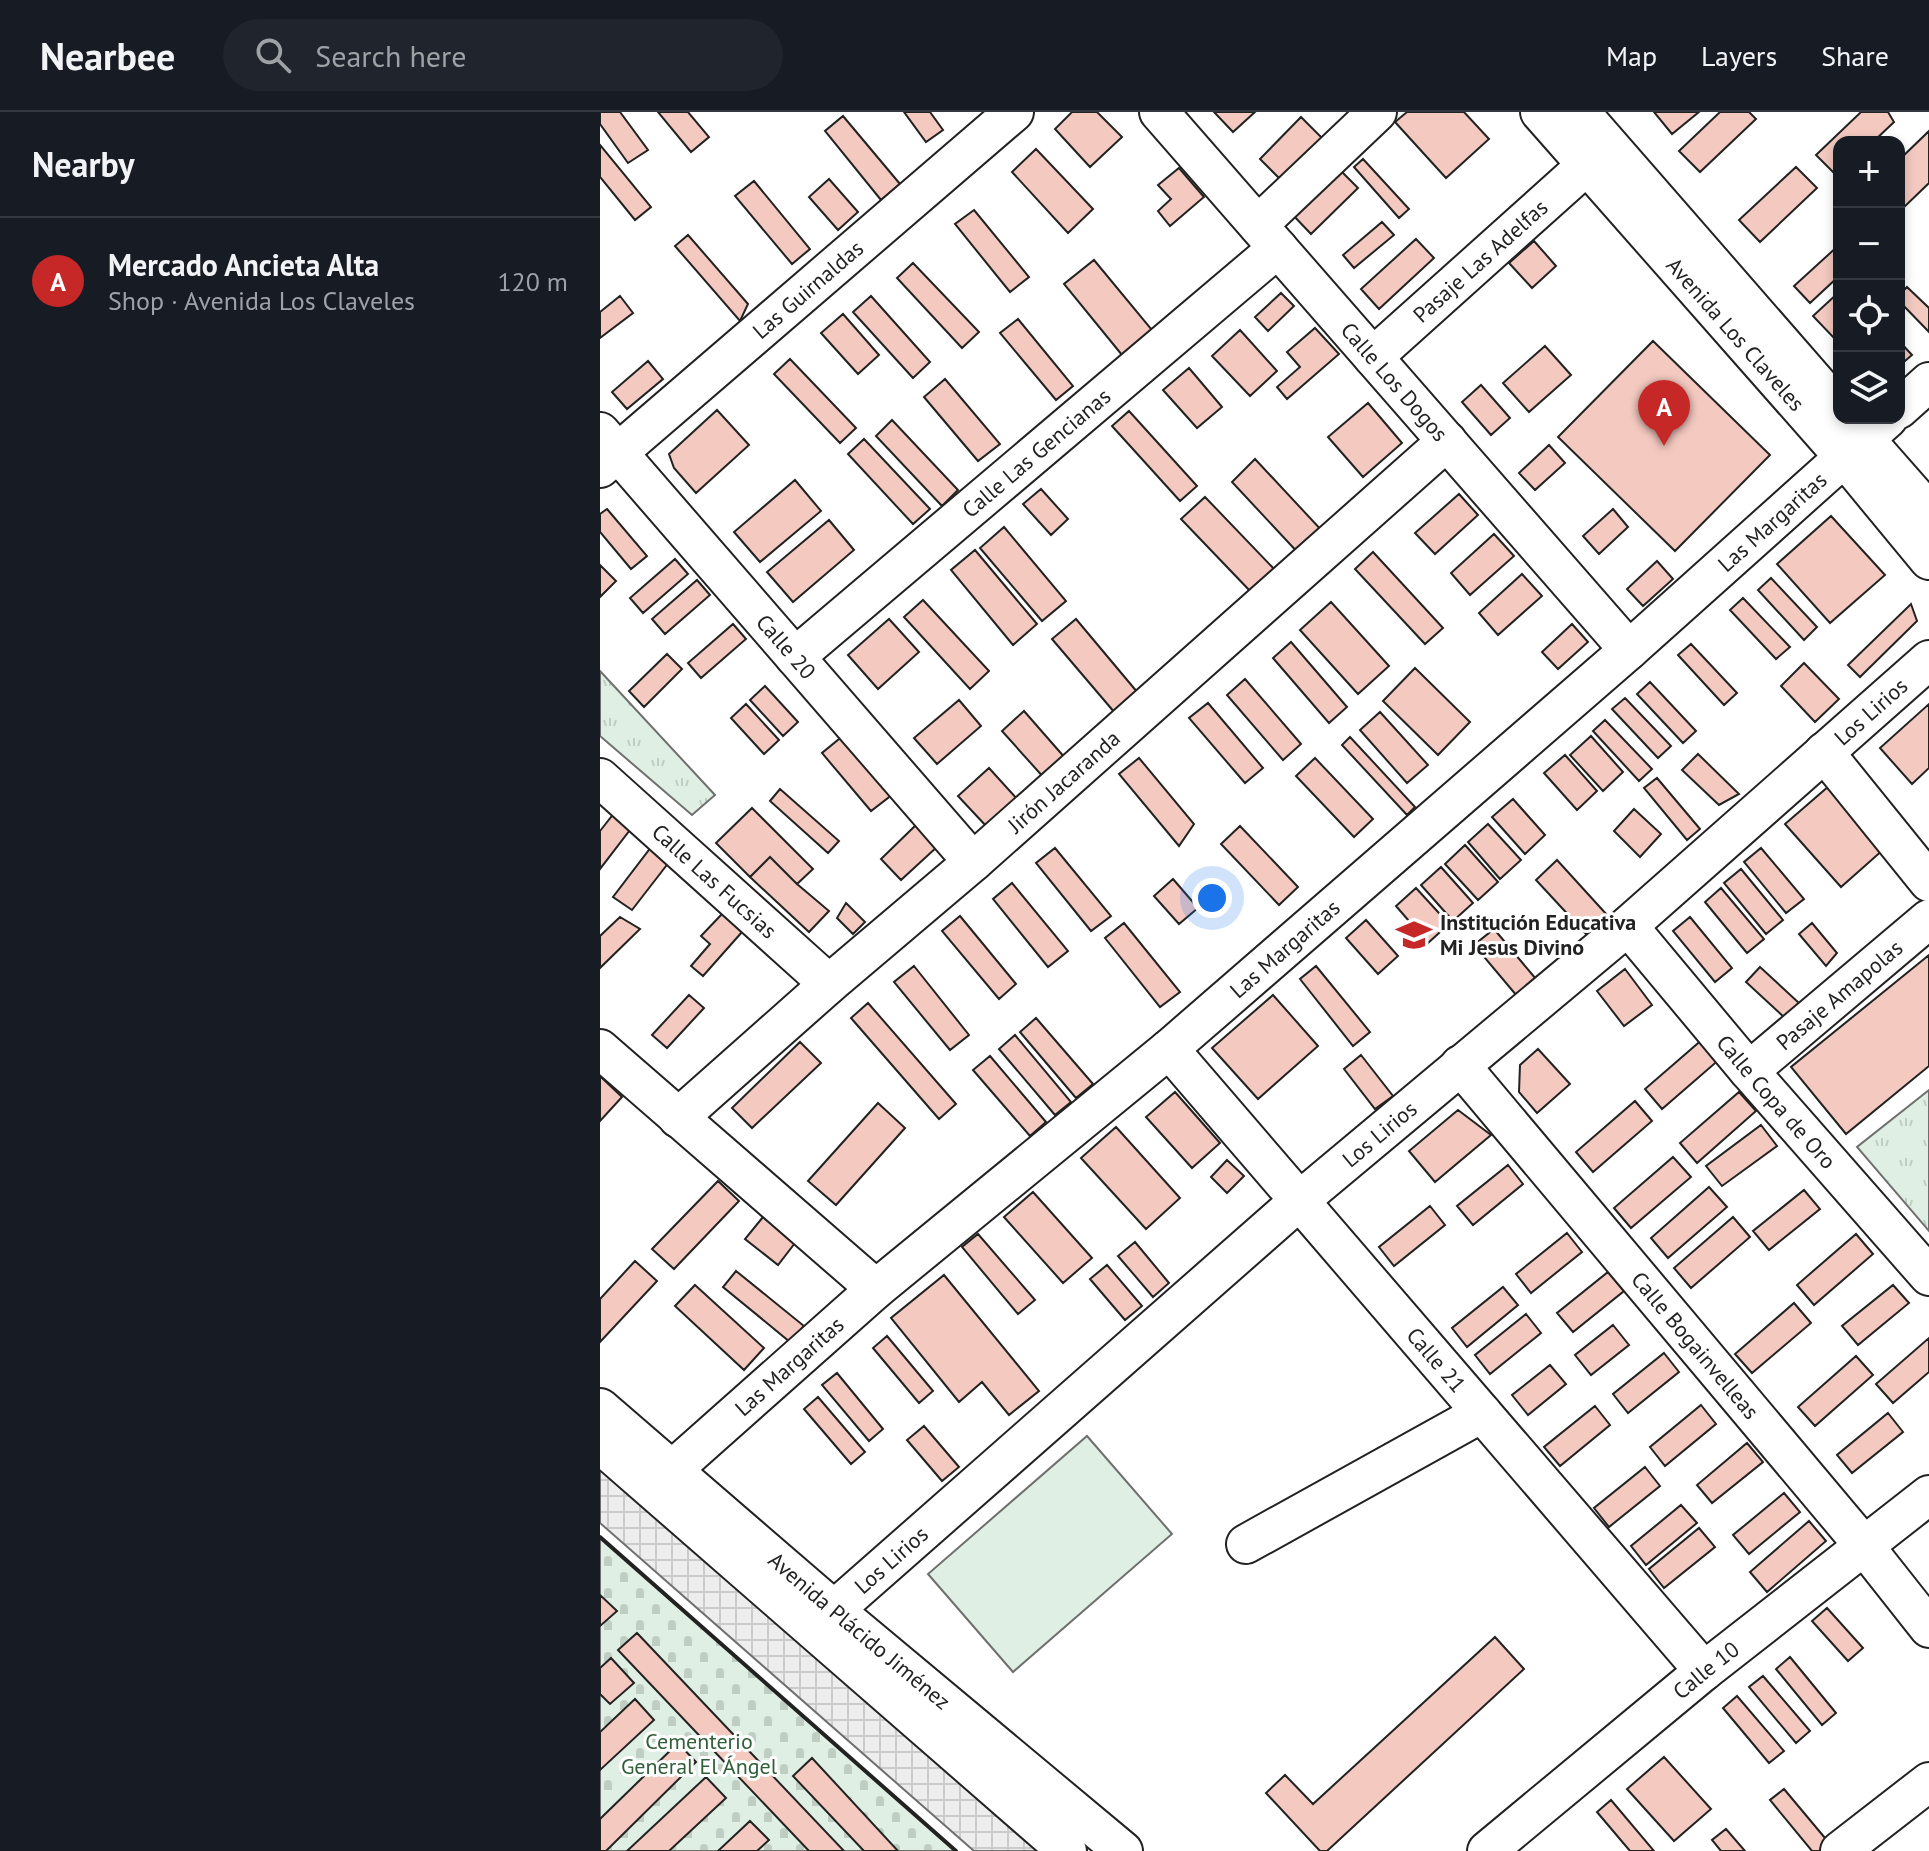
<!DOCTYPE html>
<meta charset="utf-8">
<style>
body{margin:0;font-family:"PT Sans",sans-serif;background:#20242c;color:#f1f3f6}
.controls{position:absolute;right:24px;top:24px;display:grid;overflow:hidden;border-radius:16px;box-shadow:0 4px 12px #0003}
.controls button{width:72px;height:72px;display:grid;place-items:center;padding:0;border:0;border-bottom:2px solid #363941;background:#171b24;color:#f1f3f6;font:40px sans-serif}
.you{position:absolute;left:612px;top:786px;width:28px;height:28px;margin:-20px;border:6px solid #fff;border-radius:50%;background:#1a73e8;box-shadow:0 0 0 12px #1a73e833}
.badge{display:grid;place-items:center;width:52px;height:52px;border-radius:50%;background:#c62828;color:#fff;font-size:26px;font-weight:700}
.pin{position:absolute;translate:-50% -66px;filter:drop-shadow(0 2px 4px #0008)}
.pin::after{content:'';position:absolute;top:42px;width:28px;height:24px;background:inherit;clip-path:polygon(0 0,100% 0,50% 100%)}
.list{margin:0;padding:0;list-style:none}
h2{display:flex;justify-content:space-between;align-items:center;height:104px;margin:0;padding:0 32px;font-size:34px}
h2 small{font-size:26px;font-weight:400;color:#9ea1a6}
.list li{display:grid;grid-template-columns:52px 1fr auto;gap:24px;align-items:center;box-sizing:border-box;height:128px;padding:0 32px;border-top:2px solid #363941}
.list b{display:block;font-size:30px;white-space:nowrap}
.list p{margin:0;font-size:26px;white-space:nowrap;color:#9ea1a6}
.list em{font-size:26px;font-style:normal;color:#9ea1a6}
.icon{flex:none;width:44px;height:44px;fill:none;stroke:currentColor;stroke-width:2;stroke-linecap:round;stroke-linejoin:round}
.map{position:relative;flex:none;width:1329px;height:1739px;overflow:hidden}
header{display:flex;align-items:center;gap:48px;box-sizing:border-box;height:112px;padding:0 40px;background:#171b24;border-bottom:2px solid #363941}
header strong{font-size:38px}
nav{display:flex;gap:44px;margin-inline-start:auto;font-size:28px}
.search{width:560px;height:72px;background:#20242c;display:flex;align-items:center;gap:20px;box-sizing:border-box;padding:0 28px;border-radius:44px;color:#9ea1a6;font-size:30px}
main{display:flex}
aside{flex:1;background:#171b24}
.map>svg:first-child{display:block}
</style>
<header>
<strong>Nearbee</strong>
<div class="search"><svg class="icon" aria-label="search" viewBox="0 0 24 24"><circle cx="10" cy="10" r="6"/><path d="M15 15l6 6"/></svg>Search here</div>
<nav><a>Map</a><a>Layers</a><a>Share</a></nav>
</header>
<main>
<aside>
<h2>Nearby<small></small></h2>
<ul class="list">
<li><span class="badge">A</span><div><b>Mercado Ancieta Alta</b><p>Shop · Avenida Los Claveles</p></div><em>120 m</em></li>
</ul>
</aside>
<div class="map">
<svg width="1329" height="1739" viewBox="0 0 1329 1739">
<defs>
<pattern id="grass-tufts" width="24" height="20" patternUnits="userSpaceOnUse" patternTransform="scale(2)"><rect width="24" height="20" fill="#e0efe3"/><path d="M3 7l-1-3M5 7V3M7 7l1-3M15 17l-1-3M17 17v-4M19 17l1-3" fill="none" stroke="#c0cdc2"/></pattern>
<pattern id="cemetery-stones" width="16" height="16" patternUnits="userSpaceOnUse" patternTransform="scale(2)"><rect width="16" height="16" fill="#e0efe3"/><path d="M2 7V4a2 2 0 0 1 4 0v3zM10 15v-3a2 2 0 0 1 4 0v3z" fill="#c0cdc2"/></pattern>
<pattern id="plaza-grid" width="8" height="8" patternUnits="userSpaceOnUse" patternTransform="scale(2)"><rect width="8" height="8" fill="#ededed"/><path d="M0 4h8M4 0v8" fill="none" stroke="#cbcbcb"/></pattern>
</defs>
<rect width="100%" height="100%" fill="#fff"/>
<!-- grass -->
<path fill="url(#grass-tufts)" stroke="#6f6f6f" stroke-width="2" d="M0,559L115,683L92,703L0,624Z
M1329,978V1119L1257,1035Z"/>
<!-- cemetery -->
<path fill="url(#cemetery-stones)" stroke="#6f6f6f" stroke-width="2" d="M0,1425L356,1739H0Z"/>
<!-- pitch -->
<path fill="#e0efe3" stroke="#6f6f6f" stroke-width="2" d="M487,1324L572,1422L413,1560L328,1462Z"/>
<!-- plaza -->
<path fill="url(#plaza-grid)" stroke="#6f6f6f" stroke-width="2" d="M0,1341L450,1739H374L0,1411Z"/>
<!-- building -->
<path fill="#f3c9c0" stroke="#222" stroke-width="2" d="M0,0H20L48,38L28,51L0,12Z
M58,0H88L109,25L91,40Z
M304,0H330L343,18L326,30Z
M472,0H497L522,25L490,55L455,17Z
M614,0H655L633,20Z
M807,0H864L889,27L846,66L795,10Z
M1054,0H1099L1072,22Z
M1120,0H1149L1156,7L1100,60L1079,39Z
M1261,0H1288L1294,10L1273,30H1239L1237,64L1216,43Z
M243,4L300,72L281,88L225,19Z
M701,5L724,28L683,70L660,47Z
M1329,19V71L1299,100V48Z
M0,33L51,95L35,108L0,65Z
M436,37L493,97L468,121L412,60Z
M763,47L809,97L799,106L754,55Z
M1196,55L1217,76L1160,130L1139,108Z
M579,56L604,85L570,114L558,99L571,87L558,73Z
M738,56L758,76L711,122L691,101Z
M229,67L258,100L238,118L209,85Z
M154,69L210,137L192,152L135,84Z
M374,98L429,165L410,180L355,112Z
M782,110L794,123L754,156L743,143Z
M88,123L148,192L140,209L75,134Z
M816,127L834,146L779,197L761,177Z
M934,129L956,154L932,176L909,151Z
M1239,133V164L1210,191L1194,174Z
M494,148L552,218L522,243L464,172Z
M313,151L379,220L362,236L297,166Z
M1307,175L1329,196V220L1299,189V183Z
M1239,180V220L1233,225L1213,204Z
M681,181L694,194L668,219L655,205Z
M20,184L33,201L0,226V200Z
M271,184L330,250L313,266L253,200Z
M243,202L279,243L258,262L221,221Z
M418,207L473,274L456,288L400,221Z
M715,216L739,242L687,287L677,275L700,255L687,240Z
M640,218L677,259L650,284L612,244Z
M1053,229L1170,343L1075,439L958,325Z
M1299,229L1312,243L1299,254Z
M945,234L971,263L929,300L903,271Z
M190,247L256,316L240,331L174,262Z
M48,249L63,267L27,297L12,280Z
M589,256L622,295L597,316L563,278Z
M345,267L400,332L378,349L324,285Z
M881,273L910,306L891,323L862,290Z
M768,291L802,331L763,365L728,325Z
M117,298L149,333L96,381L74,356L69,342Z
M529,299L597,374L580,389L512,314Z
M292,308L358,378L342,394L276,324Z
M264,327L330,397L313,412L248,342Z
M949,333L965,351L935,378L919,361Z
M655,347L725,422L702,445L632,370Z
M195,368L221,399L160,450L134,420Z
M441,377L468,407L451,423L423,392Z
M859,382L878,403L835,442L815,421Z
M605,385L676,459L652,481L581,407Z
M7,397L47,444L31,457L0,420V402Z
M1013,397L1028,415L999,442L983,424Z
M1231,404L1285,463L1230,511L1177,452Z
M229,408L254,438L193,490L167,460Z
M404,415L466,489L442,509L380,436Z
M894,422L914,444L870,483L851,461Z
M375,438L437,512L413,533L351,458Z
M773,440L843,516L825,532L755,457Z
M75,447L88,462L43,501L30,486Z
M1057,449L1073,467L1043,494L1027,477Z
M0,453L16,469L0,485Z
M922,462L942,484L898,523L879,501Z
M1171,466L1217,515L1204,528L1158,478Z
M97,468L110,483L65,522L52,507Z
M1143,486L1190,535L1176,547L1130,498Z
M323,488L389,559L370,577L304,505Z
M731,490L789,554L758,582L700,518Z
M1311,492L1317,509L1260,565L1248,553Z
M289,507L319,540L278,577L248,543Z
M476,507L538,581L515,601L452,527Z
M133,512L146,527L101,566L88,551Z
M972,512L988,530L958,557L942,540Z
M691,530L747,595L729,611L673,546Z
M1091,532L1137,581L1124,593L1078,543Z
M67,542L82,557L44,595L29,579Z
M1204,551L1239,587L1215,610L1181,574Z
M815,556L870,610L838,643L783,589Z
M645,567L701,632L683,648L627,583Z
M1050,570L1096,619L1083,631L1037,582Z
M165,574L198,610L183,624L150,588Z
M1025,586L1071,634L1058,646L1012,597Z
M359,588L381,614L337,652L314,626Z
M608,591L663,656L645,671L589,606Z
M146,592L179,628L164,642L131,606Z
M1329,592V656L1312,672L1280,636Z
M424,599L466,647L445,667L402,619Z
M780,600L828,653L807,671L760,618Z
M1005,608L1052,657L1039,669L993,619Z
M244,623L293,682L271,699L222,641Z
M991,624L1023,660L1003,679L970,643Z
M750,625L815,695L807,703L742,633Z
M1098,642L1139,682L1119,693L1082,658Z
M965,643L997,679L977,698L944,661Z
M539,646L594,712L579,734L519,662Z
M715,646L773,707L754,725L696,664Z
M389,656L419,689L388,716L358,684Z
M1057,666L1100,717L1087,728L1044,676Z
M1229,674L1284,737L1241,775L1185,712Z
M180,677L239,729L228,741L170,689Z
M913,687L945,723L925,742L892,705Z
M152,696L213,757L197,772L170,745L150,765L116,731Z
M1034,697L1061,722L1040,745L1014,719Z
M15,700L33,714L0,757V719Z
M317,712L338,734L301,768L281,747Z
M888,712L921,748L900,767L868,730Z
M640,714L698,775L679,793L621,732Z
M55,730L73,745L32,798L13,785Z
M865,733L898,770L878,788L845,752Z
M455,736L511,804L491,819L436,751Z
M1161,736L1204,787L1186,801L1144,750Z
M170,745L197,772L229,799L209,820L150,765Z
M957,748L1008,804L987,823L936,768Z
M841,755L873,791L853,809L821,773Z
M1141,757L1183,808L1166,822L1124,771Z
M573,767L598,796L579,812L554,784Z
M412,771L468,839L448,855L393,787Z
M816,776L849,812L828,831L796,794Z
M1121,776L1164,827L1147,841L1105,790Z
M246,791L265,810L253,822L237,806Z
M122,802L142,820L103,864L91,854L110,832L101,824Z
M360,804L416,872L399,887L342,819Z
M20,805L40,817L0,856V824Z
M1090,805L1132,856L1115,870L1073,819Z
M766,808L798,844L778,862L746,826Z
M524,811L580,880L560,895L505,826Z
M1212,811L1237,841L1226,854L1199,822Z
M894,817L936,867L917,884L874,833Z
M1329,843V954L1246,1022L1191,955Z
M314,854L369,923L350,938L294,870Z
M716,854L770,920L753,934L700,867Z
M1160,855L1199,891L1185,906L1146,870Z
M1025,857L1052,893L1024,914L997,879Z
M89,883L104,896L67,936L52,923Z
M673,883L718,934L658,987L612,936Z
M268,891L356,992L339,1007L251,906Z
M436,906L493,972L476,986L420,920Z
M415,923L471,990L455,1003L399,937Z
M1104,926L1121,946L1062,997L1045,977Z
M200,930L221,951L152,1016L132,996Z
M938,937L970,972L937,1001L919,980L920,953Z
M761,943L793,984L775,997L744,957Z
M390,944L446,1010L430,1024L373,958Z
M1,965L22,985L0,1009V966Z
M575,980L620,1031L592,1056L546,1005Z
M1139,980L1156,999L1097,1051L1080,1031Z
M1035,989L1052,1009L993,1060L976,1040Z
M278,991L305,1016L236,1093L208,1069Z
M858,998L891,1023L835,1070L809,1039Z
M1161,1013L1177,1034L1122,1074L1106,1054Z
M516,1015L580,1086L546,1117L481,1046Z
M1073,1045L1091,1065L1031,1116L1014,1096Z
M627,1048L644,1064L627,1081L611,1065Z
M908,1053L923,1072L873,1113L857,1094Z
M118,1069L139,1089L74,1157L52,1137Z
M1109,1075L1127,1095L1068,1146L1051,1126Z
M1204,1078L1220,1097L1169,1138L1153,1119Z
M433,1080L492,1146L463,1171L404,1105Z
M830,1094L845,1113L794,1154L779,1135Z
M163,1105L195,1131L178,1153L145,1127Z
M1133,1105L1150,1125L1091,1176L1074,1156Z
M967,1121L982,1140L931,1181L916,1162Z
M378,1122L435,1188L418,1202L362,1135Z
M1256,1122L1273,1142L1214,1193L1197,1173Z
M535,1130L569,1171L553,1185L518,1144Z
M35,1149L57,1169L0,1230V1187Z
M507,1153L542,1194L525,1208L490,1167Z
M136,1159L204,1214L190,1230L123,1175Z
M1008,1160L1024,1179L973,1220L957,1201Z
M344,1163L439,1279L409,1303L382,1270L359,1290L291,1206Z
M95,1173L164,1236L144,1258L75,1194Z
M1293,1173L1309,1191L1258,1233L1242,1214Z
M903,1175L918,1193L867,1235L852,1216Z
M1194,1191L1211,1211L1152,1261L1135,1242Z
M926,1202L941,1221L890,1262L875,1243Z
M1013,1213L1029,1233L991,1263L975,1243Z
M287,1224L333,1279L319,1291L273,1236Z
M1329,1226V1260L1293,1291L1276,1272Z
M1064,1241L1079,1260L1028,1301L1013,1282Z
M1256,1244L1273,1263L1215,1314L1198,1295Z
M950,1253L966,1272L928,1303L912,1283Z
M237,1261L283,1317L269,1329L222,1273Z
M218,1285L265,1340L251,1352L204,1297Z
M1101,1293L1116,1312L1065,1354L1050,1335Z
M995,1294L1010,1313L960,1354L944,1335Z
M1288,1301L1303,1320L1252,1361L1237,1343Z
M324,1314L359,1355L342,1369L307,1328Z
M1147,1331L1163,1350L1112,1391L1097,1373Z
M1045,1355L1060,1374L1009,1415L994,1396Z
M1184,1381L1200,1400L1149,1442L1133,1423Z
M1081,1393L1097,1411L1046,1453L1031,1434Z
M1209,1409L1226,1429L1167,1480L1150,1460Z
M1099,1416L1115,1435L1064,1476L1049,1457Z
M0,1483L17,1499L0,1514Z
M1227,1496L1263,1536L1248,1549L1212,1509Z
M37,1521L244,1739H209L18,1538Z
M895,1525L924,1557L727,1739H720L666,1681L685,1663L713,1692Z
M1190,1545L1236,1601L1222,1613L1176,1557Z
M11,1546L34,1571L10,1592L0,1582V1556Z
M1163,1564L1210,1619L1196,1631L1149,1575Z
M1137,1584L1184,1639L1169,1651L1123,1596Z
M35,1587L54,1608L0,1658V1620Z
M78,1631L96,1650L6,1739H0V1707Z
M1064,1645L1111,1697L1074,1729L1027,1677Z
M212,1646L298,1739H264L193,1664Z
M106,1665L126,1686L69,1739H27Z
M1184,1677L1230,1732L1222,1739H1212L1170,1688Z
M1011,1688L1054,1739H1030L997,1700Z
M150,1709L169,1728L157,1739H118Z
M1126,1717L1145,1739H1121L1112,1728Z"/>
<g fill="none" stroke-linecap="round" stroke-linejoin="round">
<!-- minor casing -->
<g stroke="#222" stroke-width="42">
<g id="minor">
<path id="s1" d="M559,0L1029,538"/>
<path id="s2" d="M940,0L1244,345L1329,448"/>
<path d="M980,0L1239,297"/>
<path d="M658,113L777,0"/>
<path id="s3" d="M773,245L987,53"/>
<path d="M1299,297L1329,270"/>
<path d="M1249,309L1329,400"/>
<path id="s4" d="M0,320L373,750"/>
<path id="s5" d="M0,356L414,0"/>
<path id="s6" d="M195,545L678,136"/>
<path d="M1224,640L1329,770"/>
<path id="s7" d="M0,666L229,872"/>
<path id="s8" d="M1028,814L1149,959L1329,1164"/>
<path d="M0,937L276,1177"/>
<path id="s9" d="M569,937L1104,1559"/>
<path id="s10" d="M860,953L1265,1435L1329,1516"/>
<path id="s11" d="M1149,959L1329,807"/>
<path id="s12" d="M78,1006L229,872L373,750L847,329"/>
<path id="s13" d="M0,1296L234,1498L523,1739"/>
<path d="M0,1332L467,1739"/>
<path id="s14" d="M71,1359L276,1177L569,937L1029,538L1288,306"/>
<path d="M646,1432L882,1301"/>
<path id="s15" d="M234,1498L699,1089L1028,814L1329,548"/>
<path id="s16" d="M887,1739L1104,1559L1329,1383"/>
<path d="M1240,1739L1329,1670"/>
</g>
</g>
<!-- minor -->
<use href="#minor" stroke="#fff" stroke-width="38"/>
<!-- wall -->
<path stroke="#222" stroke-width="4" d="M0,1425L356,1739"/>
</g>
<!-- icons -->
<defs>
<g id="school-bare" transform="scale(2.76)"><path d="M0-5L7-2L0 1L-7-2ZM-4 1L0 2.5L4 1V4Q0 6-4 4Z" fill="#c62828" stroke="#fff" stroke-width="2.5" paint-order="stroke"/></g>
</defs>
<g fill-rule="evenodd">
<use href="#school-bare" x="814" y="823"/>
</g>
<g text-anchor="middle" stroke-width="6" stroke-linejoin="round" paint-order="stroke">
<!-- street labels -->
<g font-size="22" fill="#222" stroke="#fff">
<text dy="8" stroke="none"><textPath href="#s3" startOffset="144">Pasaje Las Adelfas</textPath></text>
<text dy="8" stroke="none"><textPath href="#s5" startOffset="274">Las Guirnaldas</textPath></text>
<text dy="8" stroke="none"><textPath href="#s2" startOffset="296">Avenida Los Claveles</textPath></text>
<text dy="8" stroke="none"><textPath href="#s1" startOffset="358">Calle Los Dogos</textPath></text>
<text dy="8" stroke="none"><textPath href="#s6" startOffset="316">Calle Las Gencianas</textPath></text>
<text dy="8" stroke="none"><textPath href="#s14" startOffset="1454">Las Margaritas</textPath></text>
<text dy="8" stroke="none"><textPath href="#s4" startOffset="284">Calle 20</textPath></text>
<text dy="8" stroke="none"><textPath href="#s15" startOffset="1372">Los Lirios</textPath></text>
<text dy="8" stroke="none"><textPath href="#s12" startOffset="512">Jirón Jacaranda</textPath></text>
<text dy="8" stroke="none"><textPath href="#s7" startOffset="154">Calle Las Fucsias</textPath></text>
<text dy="8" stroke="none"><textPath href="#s14" startOffset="806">Las Margaritas</textPath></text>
<text dy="8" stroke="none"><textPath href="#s11" startOffset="118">Pasaje Amapolas</textPath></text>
<text dy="8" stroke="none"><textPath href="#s8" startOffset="230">Calle Copa de Oro</textPath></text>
<text dy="8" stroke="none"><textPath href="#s15" startOffset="724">Los Lirios</textPath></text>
<text dy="8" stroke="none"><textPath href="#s10" startOffset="366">Calle Bogainvelleas</textPath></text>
<text dy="8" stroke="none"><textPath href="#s9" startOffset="410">Calle 21</textPath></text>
<text dy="8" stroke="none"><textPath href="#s14" startOffset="158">Las Margaritas</textPath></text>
<text dy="8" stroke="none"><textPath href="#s15" startOffset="76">Los Lirios</textPath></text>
<text dy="8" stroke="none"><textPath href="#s13" startOffset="342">Avenida Plácido Jiménez</textPath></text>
<text dy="8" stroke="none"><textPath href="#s16" startOffset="284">Calle 10</textPath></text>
</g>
<!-- poi labels -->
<g font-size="22" font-weight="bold" fill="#222" stroke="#fff" text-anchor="start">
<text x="840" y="818">Institución Educativa<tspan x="840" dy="25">Mi Jesus Divino</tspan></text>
</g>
<!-- park labels -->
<g font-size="22" fill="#2f5e38" stroke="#fff">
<text x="99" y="1637">Cementerio<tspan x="99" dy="25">General El Ángel</tspan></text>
</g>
</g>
</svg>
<div class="controls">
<button>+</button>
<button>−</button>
<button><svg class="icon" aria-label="locate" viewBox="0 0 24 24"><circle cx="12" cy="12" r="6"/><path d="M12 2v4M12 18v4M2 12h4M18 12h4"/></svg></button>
<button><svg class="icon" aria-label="layers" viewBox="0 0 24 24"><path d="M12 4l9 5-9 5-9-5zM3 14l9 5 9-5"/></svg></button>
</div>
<div class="you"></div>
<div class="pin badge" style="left:1064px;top:334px">A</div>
</div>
</main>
